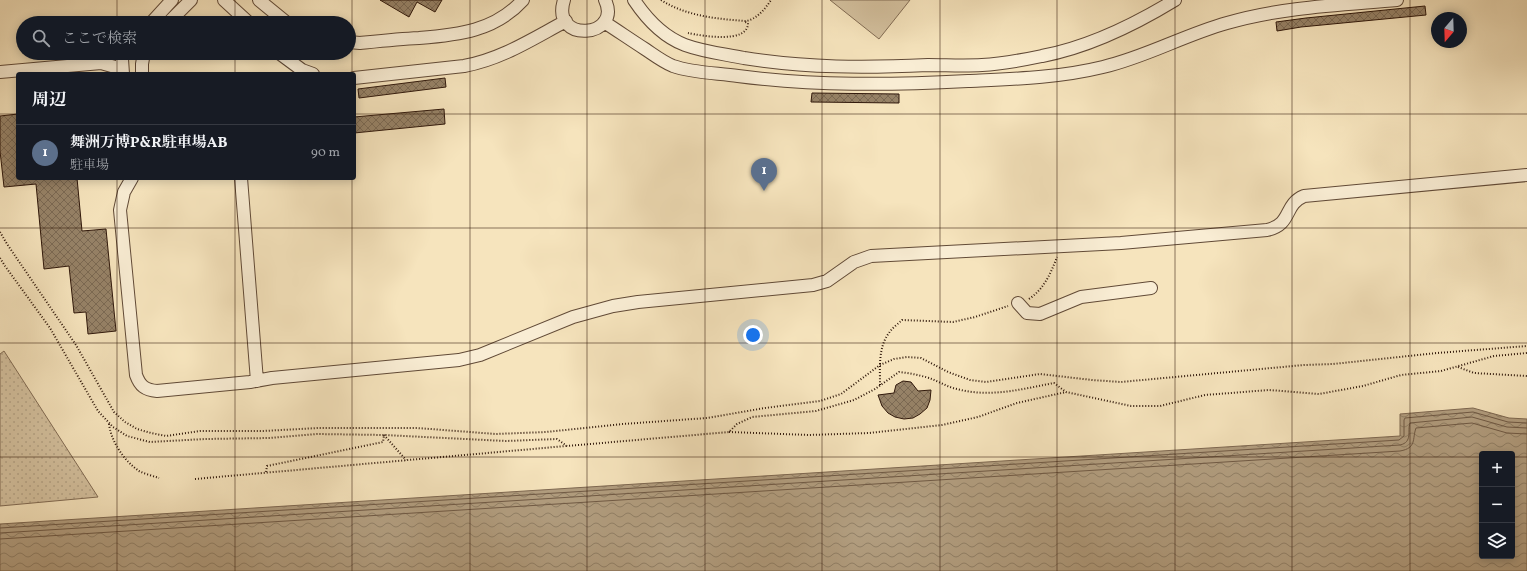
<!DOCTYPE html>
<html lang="ja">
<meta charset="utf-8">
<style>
body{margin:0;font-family:Vollkorn,"Noto Serif JP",serif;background:#20242c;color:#f1f3f6}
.controls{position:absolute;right:12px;bottom:12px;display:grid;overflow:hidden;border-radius:4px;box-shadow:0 2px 10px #0003}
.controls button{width:36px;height:36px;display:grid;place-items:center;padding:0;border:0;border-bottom:1px solid #363941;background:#171b24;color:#f1f3f6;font:20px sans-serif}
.compass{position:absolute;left:1431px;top:12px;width:36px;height:36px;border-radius:50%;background:#171b24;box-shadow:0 2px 10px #0003;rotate:199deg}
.you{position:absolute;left:753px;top:335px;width:14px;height:14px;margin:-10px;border:3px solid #fff;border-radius:50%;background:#1a73e8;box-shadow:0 0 0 6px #1a73e833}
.badge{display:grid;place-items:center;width:26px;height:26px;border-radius:50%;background:#ea580c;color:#fff;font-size:13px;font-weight:700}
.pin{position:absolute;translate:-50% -33px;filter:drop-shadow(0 1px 2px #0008)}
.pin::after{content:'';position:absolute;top:21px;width:14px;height:12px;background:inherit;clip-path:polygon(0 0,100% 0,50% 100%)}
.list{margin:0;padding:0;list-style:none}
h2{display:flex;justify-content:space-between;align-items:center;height:52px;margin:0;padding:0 16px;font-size:17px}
h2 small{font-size:13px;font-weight:400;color:#9ea1a6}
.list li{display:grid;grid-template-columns:26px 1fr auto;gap:12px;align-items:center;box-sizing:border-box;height:56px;padding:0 16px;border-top:1px solid #363941}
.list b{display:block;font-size:15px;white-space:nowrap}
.list p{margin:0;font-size:13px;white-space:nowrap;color:#9ea1a6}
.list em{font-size:13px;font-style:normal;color:#9ea1a6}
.icon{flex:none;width:22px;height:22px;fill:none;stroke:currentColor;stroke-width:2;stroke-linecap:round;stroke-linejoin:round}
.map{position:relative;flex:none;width:1527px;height:571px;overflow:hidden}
.search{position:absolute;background:#171b24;box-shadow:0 2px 10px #0003;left:16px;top:16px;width:340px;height:44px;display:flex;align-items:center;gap:10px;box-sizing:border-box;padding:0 14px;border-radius:22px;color:#9ea1a6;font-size:15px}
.panel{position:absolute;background:#171b24;box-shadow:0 2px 10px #0003;left:16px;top:72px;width:340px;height:108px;border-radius:4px}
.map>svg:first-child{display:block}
</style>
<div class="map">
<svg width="1527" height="571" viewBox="0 0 1527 571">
<defs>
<pattern id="grass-dots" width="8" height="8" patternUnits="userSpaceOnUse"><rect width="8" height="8" fill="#d4c19f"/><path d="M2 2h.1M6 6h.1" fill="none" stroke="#b6a588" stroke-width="1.8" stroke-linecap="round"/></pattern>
<pattern id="water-waves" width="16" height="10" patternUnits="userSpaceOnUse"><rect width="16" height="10" fill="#b29e80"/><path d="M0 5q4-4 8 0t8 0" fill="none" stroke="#918067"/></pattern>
<pattern id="building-cross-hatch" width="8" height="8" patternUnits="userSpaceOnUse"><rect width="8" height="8" fill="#968267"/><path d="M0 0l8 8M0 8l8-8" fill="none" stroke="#7b6953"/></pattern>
</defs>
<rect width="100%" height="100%" fill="#f6e4bd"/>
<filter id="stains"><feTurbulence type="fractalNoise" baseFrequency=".005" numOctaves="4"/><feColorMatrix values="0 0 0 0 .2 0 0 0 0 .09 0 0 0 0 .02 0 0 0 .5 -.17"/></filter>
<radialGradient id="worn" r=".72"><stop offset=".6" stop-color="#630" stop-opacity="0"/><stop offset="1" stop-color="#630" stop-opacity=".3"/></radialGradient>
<!-- grass -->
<path fill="url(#grass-dots)" stroke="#826c54" d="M4,351L98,497L0,506V354Z"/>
<!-- garden -->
<path fill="#d4c19f" stroke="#826c54" d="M830,0H910L879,39Z"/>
<!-- water -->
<path fill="url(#water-waves)" stroke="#7e6851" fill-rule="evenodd" d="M1473,408L1509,418L1527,419V571H0V524L1400,436V414ZM1482,454H1512V556H1482Z"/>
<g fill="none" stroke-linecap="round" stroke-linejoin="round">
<!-- shore -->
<path stroke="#705a45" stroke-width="1" d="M0,528L1399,440L1404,436V420L1405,418L1473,412L1508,422L1527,423
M0,533L1400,445C1413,442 1407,431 1410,423L1472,417L1507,427L1527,428
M0,539L1400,451C1417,448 1412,439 1416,428L1472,423L1507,433L1527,434"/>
</g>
<!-- building -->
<path fill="url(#building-cross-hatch)" stroke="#2f170a" d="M380,0H442L435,12L417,2L409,17Z
M1425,6L1426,15L1301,27L1277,31L1276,22L1306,18Z
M445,78L446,87L359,98L358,89Z
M812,93L899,94V103L811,102Z
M444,109L445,124L354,133V117Z
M18,114V178H77L82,231L106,229L116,331L88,334L86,312L74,313L69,266L44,269L36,184L4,187L0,151V116Z
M903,381L911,382L918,391L931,390L930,400L927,408L920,414L913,418L904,419L895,417L888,413L882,406L878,395L894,393L896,385Z"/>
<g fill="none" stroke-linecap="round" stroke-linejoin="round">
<!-- minor casing -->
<g stroke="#614a37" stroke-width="14">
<path id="minor" d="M224,0L249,23
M259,0L287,23
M564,0C550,44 623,38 605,0
M634,0C646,18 664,37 685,45C704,52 724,54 744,58C807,68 865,68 928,65C946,65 964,66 982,65C1002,64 1023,60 1042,56C1090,47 1134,25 1175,0
M604,22C618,31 631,40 645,49C654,55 663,62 673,66C693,73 717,73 738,76C815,86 891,85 968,81C1013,79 1058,78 1103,67C1146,57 1184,35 1227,23C1282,7 1340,5 1397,0
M151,23L172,0
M168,23L191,0
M349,42L360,43C380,41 399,39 419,38C458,35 495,31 523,0
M279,53L302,70L313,74
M0,72L101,63L115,67L122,74
M123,74L122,59L124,53
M142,74V64L144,53
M354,78L464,66C502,59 532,39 566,21
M132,178L124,192L120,210L136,375C140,386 145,390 157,391L250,382L272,378L459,360L480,355L573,317L613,306L638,302L813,285L827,281L854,262L871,256L1121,243L1267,230C1293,224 1283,205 1304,196L1527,175
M241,178L257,381
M1018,303L1027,313L1040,314L1081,297L1151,288"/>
</g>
<!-- path -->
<path stroke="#2f170a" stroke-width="2" stroke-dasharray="1 2" stroke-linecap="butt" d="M661,0C686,16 717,19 746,21C757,19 765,9 771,0
M297,17L308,23
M688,33C702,36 748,44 748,23L745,22
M0,232L7,244L76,345L114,412L125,422L137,429L151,433L166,436L200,431H263L318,428H417L496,434L546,432L623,424L707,418L765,408L820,401L841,394L880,365L894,359L907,357L921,358L948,372L970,380L986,382L1040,374L1092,380L1121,382L1304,365L1333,364L1437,353L1527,346
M0,258L5,266L50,328L98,411L113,427L127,436L150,442L205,439L270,438L317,434L384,435L506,441L557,439L567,446L729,432L737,424L752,417L816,411L854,400L875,389L899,372C909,373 919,375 929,378C938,381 947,387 957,389C990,398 1022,389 1054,383L1066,392L1131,406H1160L1205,395L1269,390L1319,394L1363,386L1401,375L1441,371L1494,356L1527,353
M1029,299C1044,289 1051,273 1057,257
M1458,367L1474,373L1527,376
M880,385C880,369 878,347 889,333C892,328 898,324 902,320L953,322L975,317L1008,306
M109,424C111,441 124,461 139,471C145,474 153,476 159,478
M729,432L809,435L869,433L942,425L978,417L1017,403L1066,392
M384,435L406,460
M266,472L267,466L383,442L384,435
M195,479L566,446"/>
<!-- minor -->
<use href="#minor" stroke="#f9edd4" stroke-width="12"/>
</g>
<!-- grid -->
<path fill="none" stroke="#2f170a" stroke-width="1" stroke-opacity="0.55" d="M117,0V23M235,0V23M352,0V74M470,0V571M587,0V571M705,0V571M822,0V571M940,0V571M1057,0V571M1175,0V571M1292,0V571M1410,0V571M117,53V74M235,53V74M0,114H18M354,114H1527M117,178V571M235,178V571M352,178V571M0,228H1527M0,343H1527M0,457H1482M1512,457H1527"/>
<rect width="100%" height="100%" filter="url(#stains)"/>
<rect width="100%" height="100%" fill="url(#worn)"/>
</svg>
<div class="controls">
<button>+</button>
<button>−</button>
<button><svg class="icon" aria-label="layers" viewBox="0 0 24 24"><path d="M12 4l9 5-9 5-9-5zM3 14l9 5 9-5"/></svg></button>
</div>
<svg class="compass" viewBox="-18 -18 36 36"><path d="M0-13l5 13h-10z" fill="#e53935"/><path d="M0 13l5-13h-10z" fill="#9ea1a6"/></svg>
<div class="you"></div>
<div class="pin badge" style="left:764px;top:191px;background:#5c6f8a">1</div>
<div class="search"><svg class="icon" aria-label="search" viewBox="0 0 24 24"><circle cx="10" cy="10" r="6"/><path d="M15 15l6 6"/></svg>ここで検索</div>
<section class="panel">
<h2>周辺<small></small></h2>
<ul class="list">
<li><span class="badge" style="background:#5c6f8a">1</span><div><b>舞洲万博P&amp;R駐車場AB</b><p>駐車場</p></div><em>90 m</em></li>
</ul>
</section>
</div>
